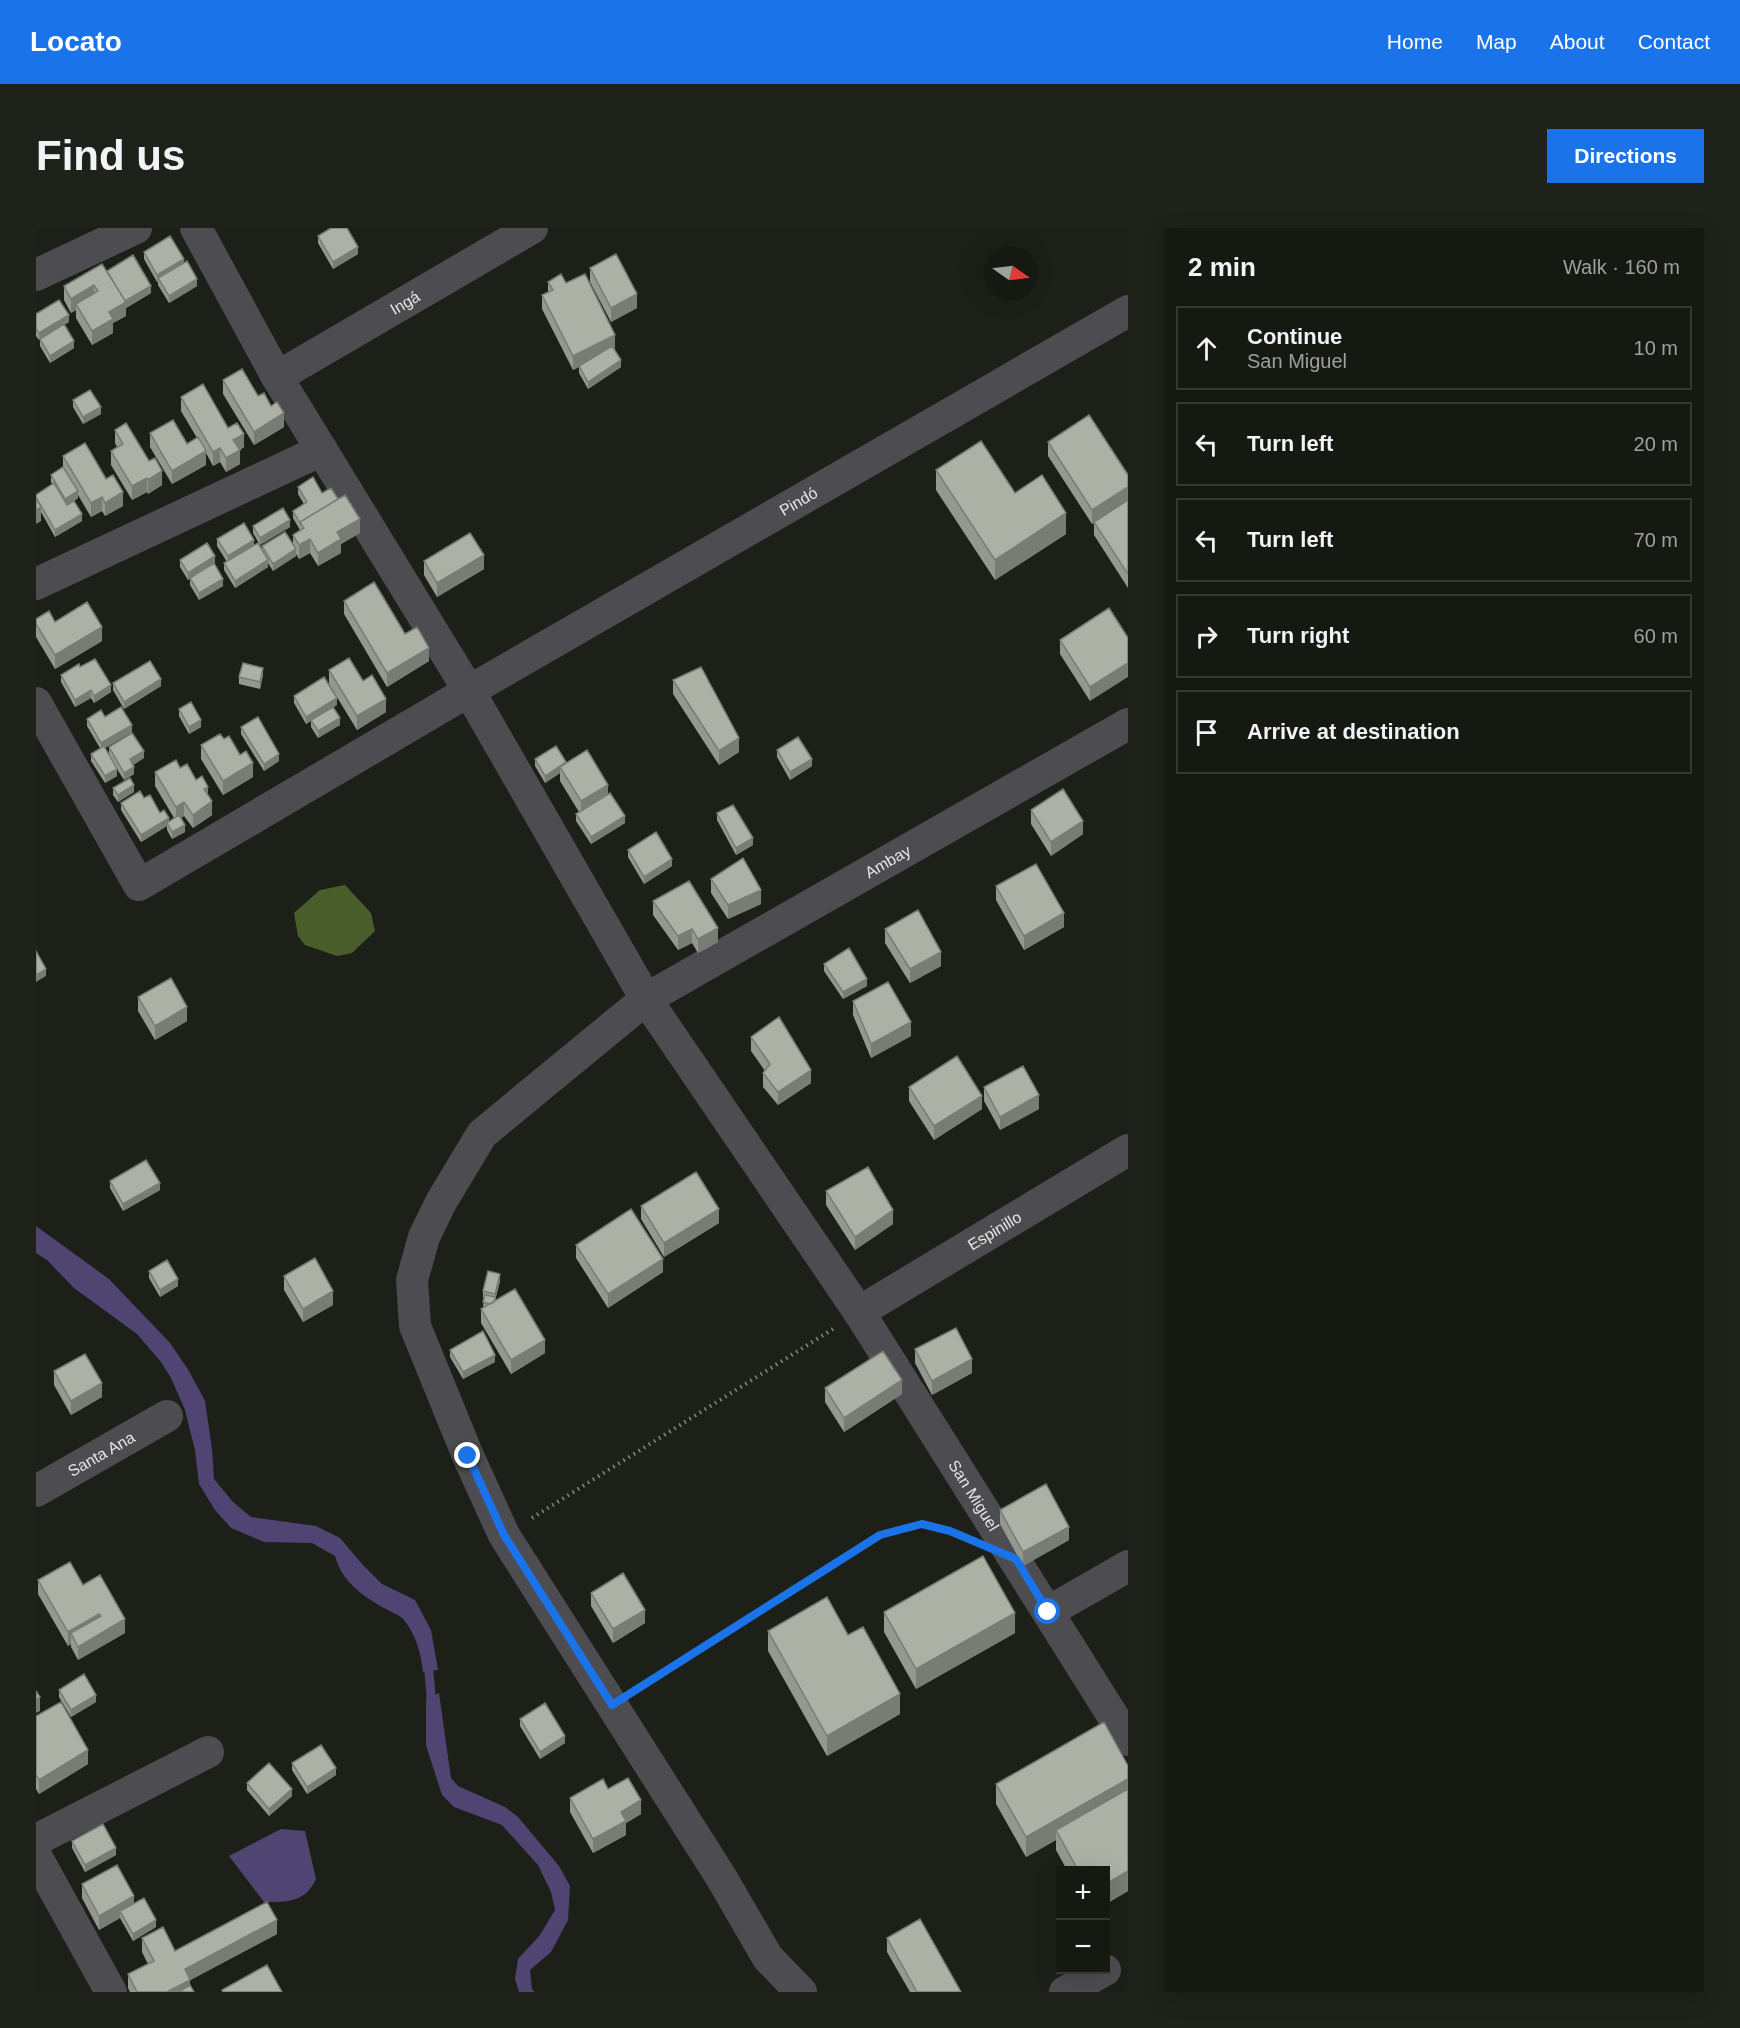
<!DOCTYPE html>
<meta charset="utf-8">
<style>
body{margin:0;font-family:Helvetica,sans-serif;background:#1f211b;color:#f1f3f6}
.controls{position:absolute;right:18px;bottom:18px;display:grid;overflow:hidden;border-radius:0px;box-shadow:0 6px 24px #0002}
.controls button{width:54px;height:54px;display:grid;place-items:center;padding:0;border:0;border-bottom:2px solid #353732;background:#161812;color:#f1f3f6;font:30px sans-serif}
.compass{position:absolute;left:948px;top:18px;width:54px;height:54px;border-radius:50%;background:#161812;box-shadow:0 6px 24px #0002;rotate:104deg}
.stop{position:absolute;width:18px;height:18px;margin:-14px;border:4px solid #1a73e8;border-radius:50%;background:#fff}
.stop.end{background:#1a73e8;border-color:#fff;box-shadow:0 2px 6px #0008}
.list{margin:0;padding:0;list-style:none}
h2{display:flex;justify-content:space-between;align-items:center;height:78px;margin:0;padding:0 24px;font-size:26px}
h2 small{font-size:20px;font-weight:400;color:#9ea09f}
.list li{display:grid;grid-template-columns:39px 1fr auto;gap:18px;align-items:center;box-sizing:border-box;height:84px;margin:0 12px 12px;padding:0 12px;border:2px solid #353732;border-radius:0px}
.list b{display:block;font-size:22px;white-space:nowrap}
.list p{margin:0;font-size:20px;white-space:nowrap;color:#9ea09f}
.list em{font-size:20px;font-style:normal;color:#9ea09f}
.icon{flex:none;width:33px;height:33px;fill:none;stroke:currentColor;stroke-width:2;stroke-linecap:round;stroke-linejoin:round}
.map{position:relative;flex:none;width:1092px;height:1764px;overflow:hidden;border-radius:0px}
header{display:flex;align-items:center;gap:36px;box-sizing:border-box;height:84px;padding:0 30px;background:#1a73e8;color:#fff}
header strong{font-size:28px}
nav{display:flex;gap:33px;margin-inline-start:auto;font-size:21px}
.intro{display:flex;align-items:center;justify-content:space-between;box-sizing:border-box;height:144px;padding:0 36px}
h1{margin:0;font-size:42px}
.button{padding:15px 27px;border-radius:0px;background:#1a73e8;color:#fff;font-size:21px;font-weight:700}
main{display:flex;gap:36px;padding:0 36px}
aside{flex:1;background:#161812;border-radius:0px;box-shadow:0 6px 24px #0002}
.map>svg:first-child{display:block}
</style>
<header>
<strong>Locato</strong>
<nav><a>Home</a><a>Map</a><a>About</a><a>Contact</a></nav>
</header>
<div class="intro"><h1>Find us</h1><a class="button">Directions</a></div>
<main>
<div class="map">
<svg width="1092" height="1764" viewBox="0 0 1092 1764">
<rect width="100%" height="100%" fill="#1d2018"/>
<!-- forest -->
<path fill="#4a5e2b" d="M309,657L335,685L339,703L316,725L301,728L269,717L262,708L258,685L284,662Z"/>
<!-- water -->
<path fill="#504473" d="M0,998L73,1051L134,1115L153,1143L169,1173L176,1221L178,1251L197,1274L215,1289L280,1298L304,1310L326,1336L346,1356L379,1372L395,1402L402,1442L387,1444C385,1425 380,1407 368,1392C364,1387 355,1384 348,1380C327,1368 306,1354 299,1328L276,1315L228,1314L195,1300L179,1282L163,1256L159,1222L149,1182L135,1150L125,1134L101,1106L38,1060L11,1032L0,1025Z
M403,1465L415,1550L422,1558L469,1579L482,1589L523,1638L534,1658L532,1692L515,1724L494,1742L496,1761L499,1764H483L479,1751L482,1731L504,1707L519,1682L515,1664L502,1637L466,1597L418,1579L406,1567L390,1517V1470Z
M245,1601L269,1603L280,1651C269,1675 250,1674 228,1674L193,1628Z"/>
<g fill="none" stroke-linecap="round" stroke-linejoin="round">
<!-- stream -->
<path stroke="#504473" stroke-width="9" d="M392,1433L396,1479"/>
<!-- path -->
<path stroke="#868982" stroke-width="4" stroke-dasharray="1.5 4.5" stroke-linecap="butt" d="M496,1290L797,1101
M602,1461L844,1307L886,1296L924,1307"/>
<!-- minor -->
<g stroke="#4d4c51" stroke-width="32">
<path id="s1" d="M160,0L241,149L433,463L610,771L823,1084L1092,1512"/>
<path d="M0,47L100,0"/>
<path id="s2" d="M241,149L496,0"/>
<path d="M0,356L286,222"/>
<path id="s3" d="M0,475L103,657L433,463L1092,83"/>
<path id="s4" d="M823,1084L1092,922"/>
<path id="s5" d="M0,1263L131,1188"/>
<path d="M1012,1384L1092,1338"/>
<path d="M0,1612L172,1524"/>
<path d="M0,1628L75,1764"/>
<path id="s6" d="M765,1764L732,1730L685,1649L468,1307L432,1228L379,1098L376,1052L388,1009L405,974L446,906L610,771L1092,496"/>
<path d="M1029,1764L1069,1742"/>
</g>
</g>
<!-- wall -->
<path fill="#94988f" d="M282,8L322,26L297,41L282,15Z
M108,24L148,35L161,58L133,75L122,57V54H121L108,31Z
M554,40L601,80L575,94L554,54Z
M71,43L115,65L90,80V88L77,95V105L56,117L40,90V82L35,85L28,72V58Z
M512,54L530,55L579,121L585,139L552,161L543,145V139L537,142L506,81V67L512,64Z
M0,86L33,94L28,97L38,120L14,135L4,118V111L3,112L0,108Z
M187,152L248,199L218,217L187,166Z
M145,169L192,200L208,219L204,222V236L190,244L184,234L177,238L170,225V237L136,256L114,219V205L151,216L161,210L145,183Z
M37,172L65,186L47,196L37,179Z
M79,202L113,233L126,257L112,266L111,264L96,272L75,237V223L81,219L79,215Z
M1012,214L1092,247V360L1058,307V295L1056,296L1012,228Z
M27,228L87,278L69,288L66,283L55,289L42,267V270L38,273L46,293L19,309L5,284V293L0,295V310V267L16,256L15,254V247L27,239Z
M900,242L979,265L1030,306L959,352L900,262Z
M262,259L286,265L324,305L305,316V325L282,338L274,325L263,331L260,326V328L237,343L232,335V339L199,360L188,342V335L191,334L181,318V311L218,317L226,322V318L257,316V307L264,302L257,290V283L268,276L262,266Z
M217,298L254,299L224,317L217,305Z
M144,332L179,335L178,336L187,358L163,372L154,357V351L152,352L144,339Z
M388,333L448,341L401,369L388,347Z
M308,373L369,406L393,433L351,459L308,386Z
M1073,380L1054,473L1024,426V412Z
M0,391L19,394L66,413L19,441L0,409Z
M44,439L75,464L58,475L55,470L39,479L25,454V447Z
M293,442L327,453L350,484L321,502L293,456Z
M227,447L224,461L203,456V449Z
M637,452L703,524L683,537L637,466Z
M77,455L125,458L88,481L77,462Z
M258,468L301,477L297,479L304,497L282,510L275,499V493L270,496L258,475Z
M143,481L165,499L153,506L143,488Z
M69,489L96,504L69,520L73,526V519L108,530L97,537L98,546L88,552L81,541V548L69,555L55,533V526L64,520L51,498V491Z
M205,499L243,533L228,543L205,506Z
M188,511L217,549L187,567L165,531V517Z
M741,522L776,538L754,552L741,529Z
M499,531L530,534L572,566L589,595L555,616L540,593V586L543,584L524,553V545L509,555L499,538Z
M119,544L160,552L172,567L176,587L157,600L148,588L145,590L149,604L136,611L131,602V598L105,614L85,582V575L108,570L133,593L138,590L119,558Z
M77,560L98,564L82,574L77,567Z
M995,582L1047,606L1015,628L995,596Z
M681,585L717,617L700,627L681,592Z
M592,622L636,638L608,656L592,629Z
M675,651L725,676L692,691L675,665Z
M960,658L1028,699L988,722L960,672Z
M617,673L682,714L662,725L656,715L642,722L617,687Z
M849,701L905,738L874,755L849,715Z
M788,736L831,758L807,771L788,743Z
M102,769L151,793L119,812L102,783Z
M817,773L875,808L835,830L817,787Z
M715,809L775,855L742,877L727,859V845L729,843L715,823Z
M873,859L946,881L898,912L873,873Z
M948,859L1003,881L964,902L948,873Z
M74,953L124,962L87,983L74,960Z
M790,963L857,996L819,1022L790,977Z
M605,978L683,995L628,1029L605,991Z
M540,1017L627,1044L572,1080L540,1030Z
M113,1043L142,1058L124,1069L113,1050Z
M248,1048L297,1077L267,1094L248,1062Z
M464,1053L459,1073L509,1125L475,1146L445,1095V1081L447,1080L448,1070H447V1063Z
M879,1121L936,1145L896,1167L879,1135Z
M414,1122L459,1134L427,1151L414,1129Z
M18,1143L66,1169L35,1187L18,1157Z
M789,1160L866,1166L808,1204L789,1174Z
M964,1282L1033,1312L987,1338L964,1296Z
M2,1352L47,1357L89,1405L42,1432L35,1419V1416L32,1418L2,1366Z
M555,1365L609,1395L577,1415L555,1378Z
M848,1384L979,1405L880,1461L848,1404Z
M732,1403L812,1407L864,1486L791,1528L732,1423Z
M23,1462L60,1474L35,1489L23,1469Z
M0,1488L52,1536L3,1566L0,1561Z
M484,1491L529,1515L504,1531L484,1498Z
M1068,1494L1092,1663L1070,1676V1642H1031L1020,1622V1612L990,1629L960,1576V1556Z
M256,1535L300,1547L271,1566L256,1542Z
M211,1555L256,1568L233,1588L211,1562Z
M572,1561L605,1586L590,1595V1607L557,1625L534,1584V1570Z
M36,1613L80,1627L49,1644L36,1620Z
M46,1656L98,1675L120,1699L97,1713L84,1690L63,1702L46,1670Z
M241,1706L154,1752V1758L158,1764H94L92,1760V1746L112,1736L106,1724V1710L139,1723Z
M851,1710L925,1764H874L851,1724Z"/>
<!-- shaded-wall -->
<path fill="#787c74" d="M322,19V26L297,41V34Z
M148,31V38L122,50V54H121V47Z
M161,51V58L133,75V68Z
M58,57V71L40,76V82L35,85V71Z
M115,58V65L90,80V88L77,95V105L56,117V103L73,84Z
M601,66V80L575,94V80Z
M33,87V94L3,112V105Z
M579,107V121L537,142V128Z
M38,113V120L14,135V128Z
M585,132V139L552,161V154Z
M65,179V186L47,196V189Z
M248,185V199L218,217V204Z
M208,206V219L204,222V236L190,244V230L197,212Z
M184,220V234L177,238V224Z
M170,223V237L136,256V243Z
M126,243V257L112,266V252Z
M111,250V264L96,272V258Z
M1092,259V273L1056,296V282Z
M42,263V270L29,278V271Z
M87,264V278L69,288V275Z
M66,269V283L55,289V275Z
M5,279V293L0,296V282Z
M1030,285V306L959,352V332Z
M46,286V293L19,309V302Z
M324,291V305L305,316V325L282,338V325L301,304Z
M254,292V299L224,317V310Z
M274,311V325L263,331V317Z
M218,312V319L192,335V328Z
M260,321V328L237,343V336Z
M448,327V341L401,369V355Z
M179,328V335L152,352V345Z
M232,332V339L199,360V353Z
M187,351V358L163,372V365Z
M66,399V413L19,441V427Z
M393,420V433L351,459V445Z
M1092,435V449L1054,473V459Z
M227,440V447L224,461V454Z
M125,451V458L88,481V474Z
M75,457V464L58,475V468Z
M55,462V470L39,479V472Z
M301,470V477L270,496V489Z
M350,471V484L321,502V488Z
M304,490V497L282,510V503Z
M165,492V499L153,506V499Z
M96,497V504L65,522V515Z
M703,510V524L683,537V523Z
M108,523V530L94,539V531Z
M243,526V533L228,543V536Z
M776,531V538L754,552V544Z
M530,534L524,539V545L509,555V548Z
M217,535V549L187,567V553Z
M98,539V546L88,552V545Z
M81,541V548L69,555V548Z
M98,557V564L82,574V567Z
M572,557V570L545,587V573Z
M172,559V573L168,561Z
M176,573V587L157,600V587Z
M148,574V588L140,593V579Z
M589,588V595L555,616V609Z
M133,590V597L131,595V598L105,614V607Z
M1047,593V606L1015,628V614Z
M149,597V604L136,611V604Z
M717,610V617L700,627V620Z
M636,631V638L608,656V649Z
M725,662V676L692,691V677Z
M1028,685V699L988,722V708Z
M682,700V714L662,725V711Z
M656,701V715L642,722V708Z
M905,724V738L874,755V741Z
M10,741V748L0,754V747Z
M831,751V758L807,771V764Z
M151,779V793L119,812V798Z
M875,794V808L835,830V816Z
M775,842V855L742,877V864Z
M1003,867V881L964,902V889Z
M946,868V881L898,912V898Z
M124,955V962L87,983V976Z
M683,981V995L628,1029V1015Z
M857,982V996L819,1022V1009Z
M627,1031V1044L572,1080V1066Z
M464,1046V1053L459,1072L458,1084L459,1066Z
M142,1051V1058L124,1069V1062Z
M297,1063V1077L267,1094V1081Z
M509,1112V1125L475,1146V1132Z
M459,1127V1134L427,1151V1144Z
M936,1131V1145L896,1167V1153Z
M866,1152V1166L808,1204V1190Z
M66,1155V1169L35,1187V1173Z
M1033,1299V1312L987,1338V1324Z
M609,1382V1395L577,1415V1401Z
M979,1385V1405L880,1461V1441Z
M63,1386V1400L35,1405V1416L32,1418V1404Z
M89,1391V1405L42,1432V1419Z
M864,1466V1486L791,1528V1508Z
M60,1467V1474L35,1489V1482Z
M4,1469V1483L0,1485V1472Z
M529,1508V1515L504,1531V1524Z
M52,1522V1536L3,1566V1552Z
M300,1540V1547L271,1566V1559Z
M1092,1551V1571L1020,1602V1612L990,1629V1609Z
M256,1561V1568L233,1588V1581Z
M605,1572V1586L590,1595V1607L557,1625V1611L585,1584Z
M80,1620V1627L49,1644V1637Z
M1092,1643V1663L1070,1676V1656Z
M98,1668V1682L84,1683V1690L63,1702V1688Z
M120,1692V1699L97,1713V1706Z
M241,1692V1706L149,1755V1741Z
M154,1752V1764H131Z"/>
<!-- building -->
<path fill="#acb1a6" stroke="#787c74" stroke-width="1.5" d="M295,0H311L322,19L297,34L282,8Z
M134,8L148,31L121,47L108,24Z
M580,26L601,66L575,80L554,40Z
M97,27L115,58L89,73L71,43Z
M151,33L161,51L133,68L122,50Z
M66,36L90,74L73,84L77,91L56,103L40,76L62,63L58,57L35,71L28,58Z
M525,46L530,55L549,46L579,107L537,128L506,67L517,62L512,54Z
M23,72L33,87L3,105L0,101V86Z
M28,96L38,113L14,128L4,111Z
M576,118L585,132L552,154L543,138Z
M206,141L222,168L228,165L235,178L241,174L248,185L218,204L187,152Z
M167,156L192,200L201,195L208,206L197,212L204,222L190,230L184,220L177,224L145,169Z
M54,162L65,179L47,189L37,172Z
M1053,187L1092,247V259L1056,282L1012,214Z
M137,192L151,216L162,209L170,223L136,243L114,205Z
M90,195L113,233L119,230L126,243L112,252L111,250L96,258L75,223L87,216L79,202Z
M945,213L979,265L1006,247L1030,285L959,332L900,242Z
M49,215L70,251L77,247L87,264L69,275L66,269L55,275L27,228Z
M27,239L42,263L29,271L15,247Z
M277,249L286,265L295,260L302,271L264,294V295L257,283L271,274L262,259Z
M18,255L31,277L38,273L46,286L19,302L0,269V267Z
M309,267L324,291L301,304L305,311L282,325L274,311L263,317L257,307L268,300L264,294Z
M0,271L5,279L0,282Z
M1092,272V346L1058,294Z
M247,280L254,292L224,310L217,298Z
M208,295L218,312L192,328L181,311Z
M249,304L260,321L237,336L226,318Z
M434,305L448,327L401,355L388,333Z
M171,315L179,328L152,345L144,332Z
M222,315L232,332L199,353L188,335Z
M178,335L187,351L163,365L154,350Z
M338,354L369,406L381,399L393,420L351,445L308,373Z
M51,374L66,399L19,427L0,396V391L13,383L19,394Z
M1073,380L1092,410V435L1054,459L1024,412Z
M313,430L327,453L336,447L350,471L321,488L293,442Z
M59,431L75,457L58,468L55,462L39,472L25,447L43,436L44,439Z
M114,433L125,451L88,474L77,455Z
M207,435L227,440L224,454L203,449Z
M665,439L703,510L683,523L637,452Z
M288,449L301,470L270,489L258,468Z
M155,474L165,492L153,499L143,481Z
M85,479L96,497L65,515L51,491L65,482L69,489Z
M297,479L304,490L282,503L275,492Z
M222,489L243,526L228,536L205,499Z
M96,505L108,523L94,531L98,539L88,545L73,519Z
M184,506L188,511L193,508L204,527L210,523L217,535L187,553L165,517Z
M762,509L776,531L754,544L741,522Z
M68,518L81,541L69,548L55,526Z
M520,518L530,534L509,548L499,531Z
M551,522L572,557L545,573L524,539Z
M140,532L144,540L151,536L160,552L166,548L172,559L168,561L176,573L157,587L148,574L140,579L119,544Z
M94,550L98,557L82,567L77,560Z
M1027,561L1047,593L1015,614L995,582Z
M104,563L108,570L114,567L124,585L128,582L133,590L105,607L85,575Z
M574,565L589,588L555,609L540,586Z
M697,577L717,610L700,620L681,585Z
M143,587L149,597L136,604L131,595Z
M620,604L636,631L608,649L592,622Z
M707,630L725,662L692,677L675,651Z
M1000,636L1028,685L988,708L960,658Z
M653,653L682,700L662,711L656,701L642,708L617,673Z
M882,682L905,724L874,741L849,701Z
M813,720L831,751L807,764L788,736Z
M0,723L10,741L0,747Z
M135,750L151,779L119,798L102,769Z
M852,754L875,794L835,816L817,773Z
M743,789L775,842L742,864L727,845L734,836L715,809Z
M921,828L946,868L898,898L873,859Z
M987,838L1003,867L964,889L948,859Z
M110,932L124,955L87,976L74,953Z
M832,939L857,982L819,1009L790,963Z
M660,944L683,981L628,1015L605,978Z
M595,981L627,1031L572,1066L540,1017Z
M279,1030L297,1063L267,1081L248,1048Z
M131,1032L142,1051L124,1062L113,1043Z
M452,1043L464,1046L459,1066L447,1063Z
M479,1061L509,1112L475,1132L445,1081Z
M449,1067L459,1069L458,1074L454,1076L447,1074Z
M920,1100L936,1131L896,1153L879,1121Z
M447,1103L459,1127L427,1144L414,1122Z
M847,1123L866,1152L808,1190L789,1160Z
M49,1126L66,1155L35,1173L18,1143Z
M1010,1256L1033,1299L987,1324L964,1282Z
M947,1328L979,1385L880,1441L848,1384Z
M34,1334L47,1357L64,1347L89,1391L42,1419L35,1405L65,1388L63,1386L32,1404L2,1352Z
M587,1345L609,1382L577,1401L555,1365Z
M791,1369L812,1407L827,1399L864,1466L791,1508L732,1403Z
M48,1446L60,1467L35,1482L23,1462Z
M0,1463L4,1469L0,1472Z
M25,1474L52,1522L3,1552L0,1547V1488Z
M509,1475L529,1508L504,1524L484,1491Z
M1068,1494L1092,1538V1551L990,1609L960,1556Z
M285,1517L300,1540L271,1559L256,1535Z
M233,1535L256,1561L233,1581L211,1555Z
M592,1550L605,1572L585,1584L590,1593L557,1611L534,1570L567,1551L572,1561Z
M1092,1561V1643L1070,1656V1642H1042L1020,1602Z
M67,1596L80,1620L49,1637L36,1613Z
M81,1637L98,1668L63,1688L46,1656Z
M108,1670L120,1692L97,1706L84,1683Z
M231,1674L241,1692L149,1741L154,1752L131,1764H101L92,1746L118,1733L106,1710L127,1699L139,1723Z
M884,1691L925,1764H881L851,1710Z
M231,1737L246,1764H187L186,1762Z
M154,1757L158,1764H143Z"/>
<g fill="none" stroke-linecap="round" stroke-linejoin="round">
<!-- route -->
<path stroke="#1a73e8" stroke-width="8" d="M432,1228L468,1307L576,1477L844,1307L886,1296L914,1303L980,1331L1012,1384"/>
</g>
<g text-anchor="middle" stroke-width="6" stroke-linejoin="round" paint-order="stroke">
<!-- street labels -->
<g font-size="16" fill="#e4e7e1" stroke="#080906">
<text dy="6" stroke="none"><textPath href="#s2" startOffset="148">Ingá</textPath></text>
<text dy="6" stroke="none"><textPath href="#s3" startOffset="972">Pindó</textPath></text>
<text dy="6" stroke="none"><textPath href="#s6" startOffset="1473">Ambay</textPath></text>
<text dy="6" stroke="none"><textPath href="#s4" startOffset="158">Espinillo</textPath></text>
<text dy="6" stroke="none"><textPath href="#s5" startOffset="75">Santa Ana</textPath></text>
<text dy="6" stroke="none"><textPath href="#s1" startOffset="1488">San Miguel</textPath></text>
</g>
</g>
</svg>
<div class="controls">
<button>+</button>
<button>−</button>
</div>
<svg class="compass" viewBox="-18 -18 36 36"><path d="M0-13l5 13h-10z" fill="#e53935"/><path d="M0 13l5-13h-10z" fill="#9ea09f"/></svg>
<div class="stop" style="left:1012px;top:1384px"></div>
<div class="stop end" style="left:432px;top:1228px"></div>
</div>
<aside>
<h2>2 min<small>Walk · 160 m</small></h2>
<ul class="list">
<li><svg class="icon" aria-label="ahead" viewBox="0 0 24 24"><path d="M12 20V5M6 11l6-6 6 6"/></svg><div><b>Continue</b><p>San Miguel</p></div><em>10 m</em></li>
<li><svg class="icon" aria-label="left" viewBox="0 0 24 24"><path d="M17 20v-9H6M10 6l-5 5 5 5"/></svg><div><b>Turn left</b></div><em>20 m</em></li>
<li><svg class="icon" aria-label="left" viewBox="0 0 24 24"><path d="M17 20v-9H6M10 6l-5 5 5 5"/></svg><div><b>Turn left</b></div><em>70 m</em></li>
<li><svg class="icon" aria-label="right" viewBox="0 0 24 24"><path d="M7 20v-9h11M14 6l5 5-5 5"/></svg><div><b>Turn right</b></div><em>60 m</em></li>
<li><svg class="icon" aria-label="arrive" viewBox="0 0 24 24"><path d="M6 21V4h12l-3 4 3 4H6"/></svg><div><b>Arrive at destination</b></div></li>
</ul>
</aside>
</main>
